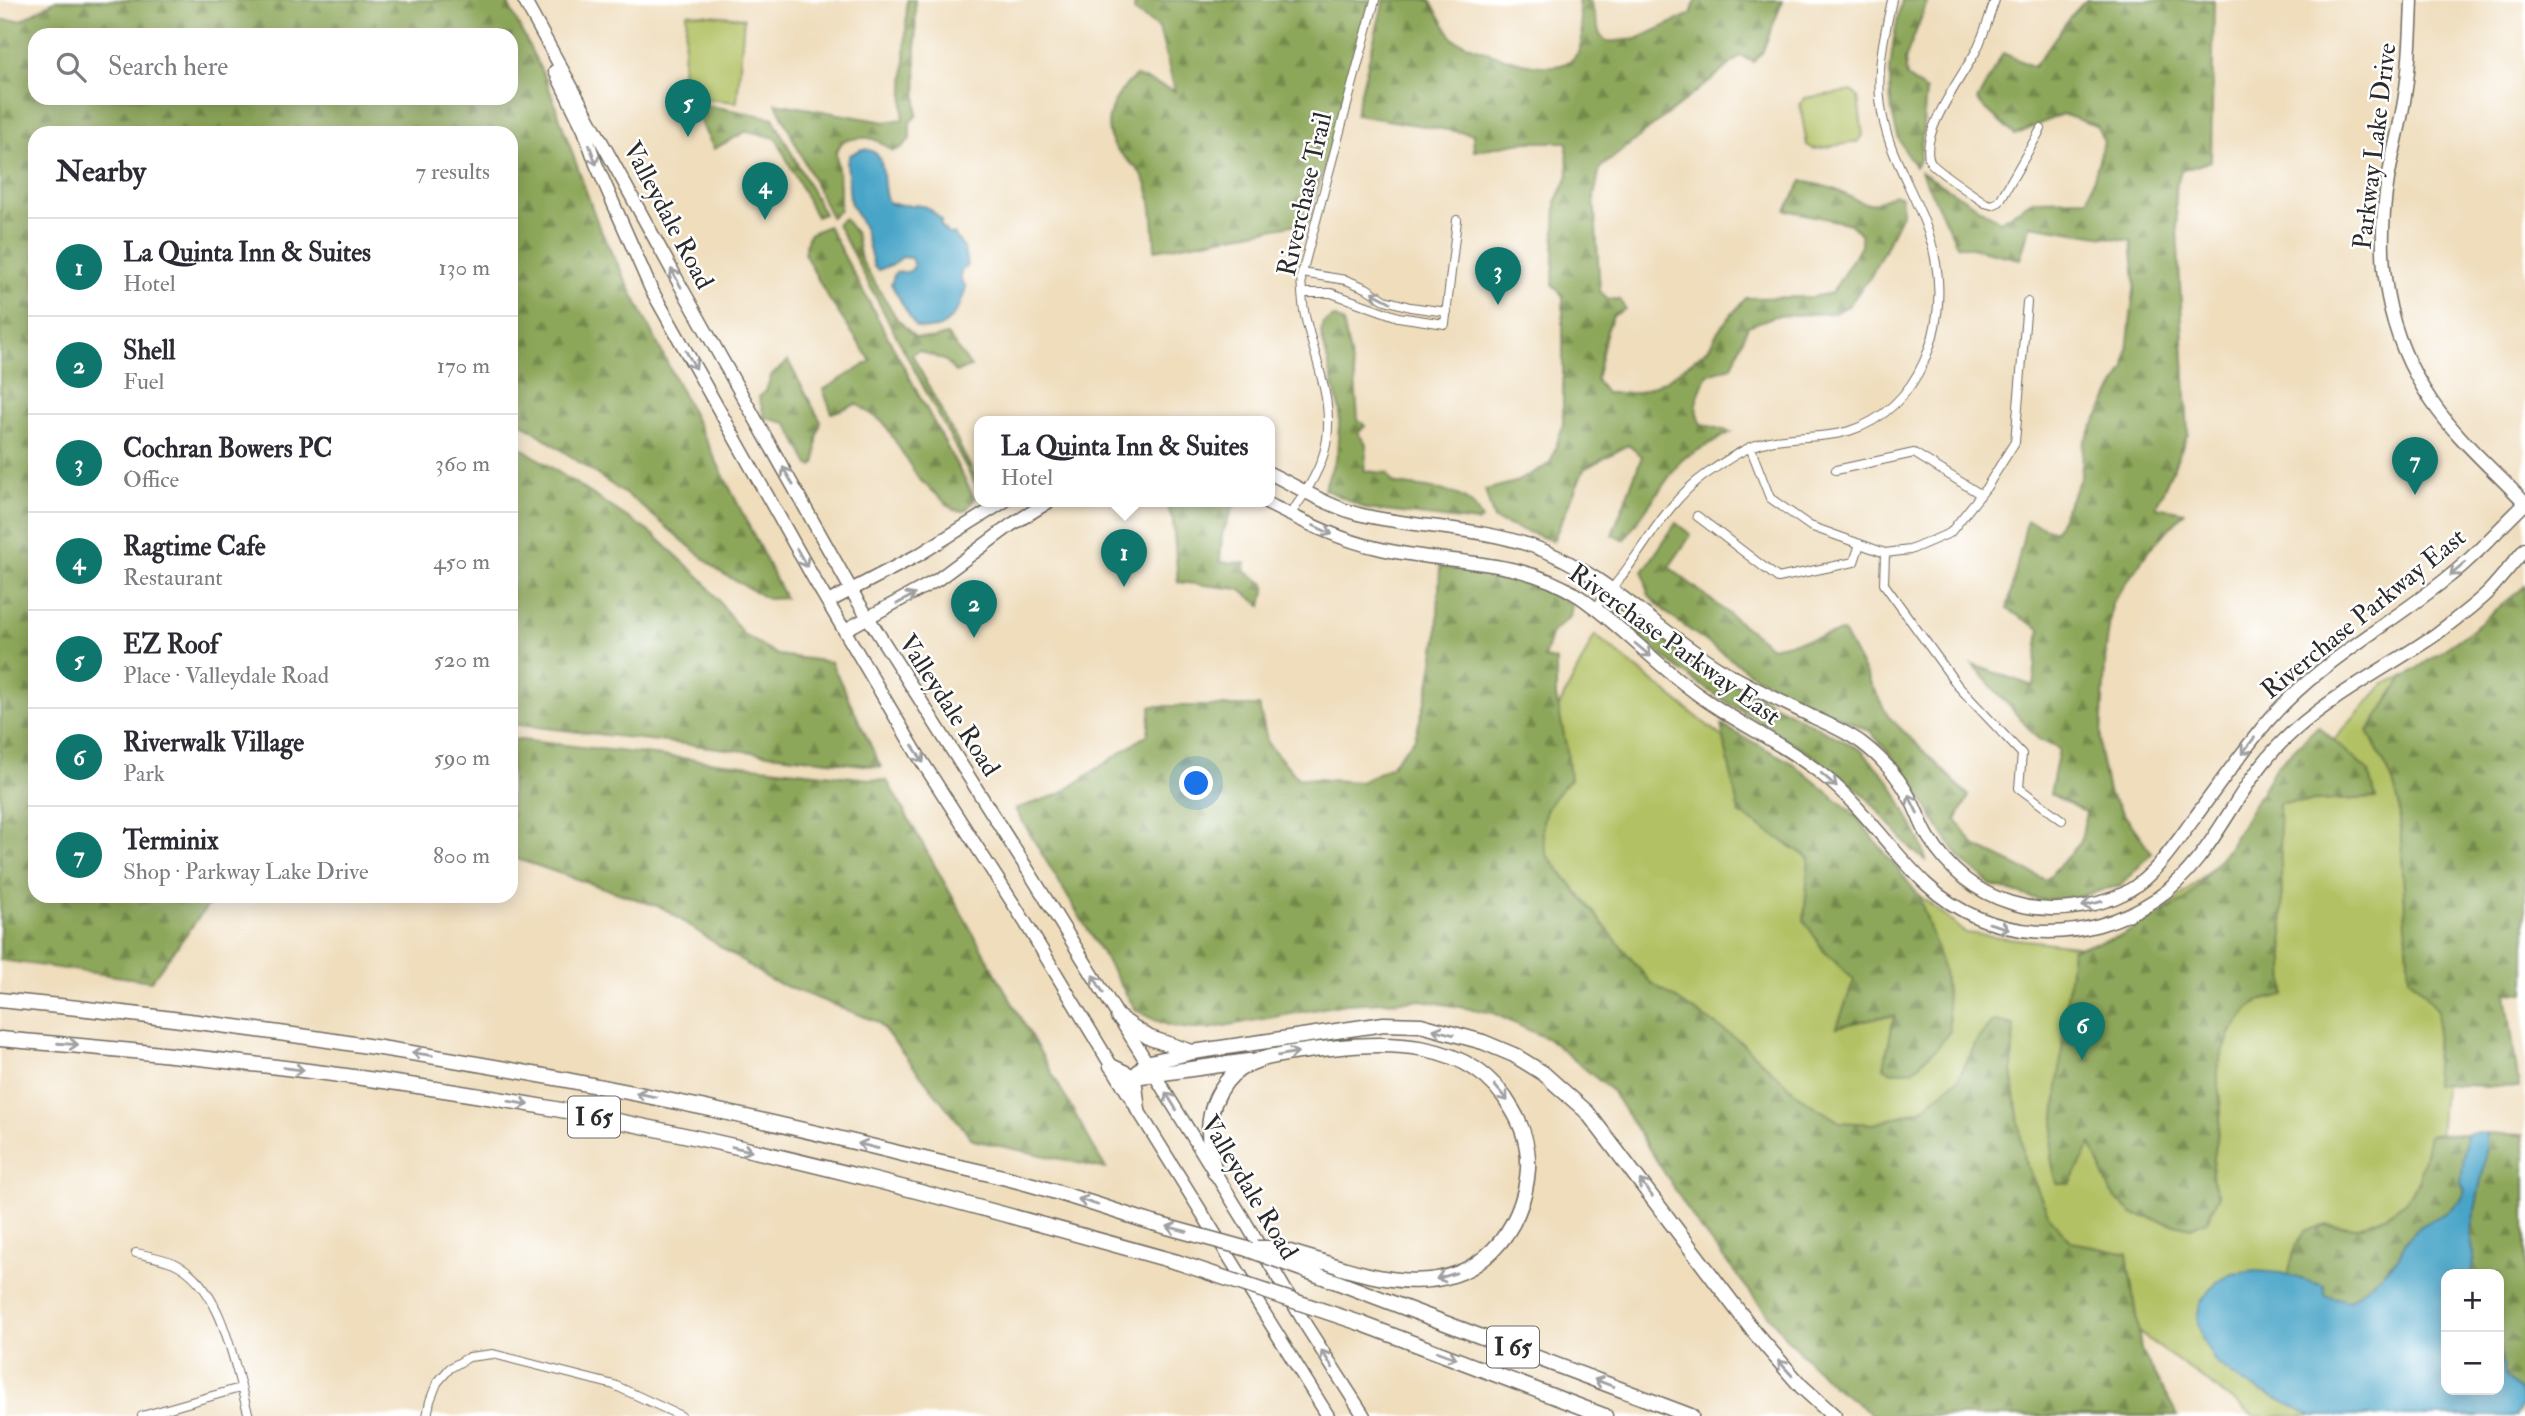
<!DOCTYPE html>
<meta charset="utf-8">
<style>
body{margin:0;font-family:"IM FELL Double Pica",serif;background:#f2f2f3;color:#2b2b33}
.controls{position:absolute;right:21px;bottom:21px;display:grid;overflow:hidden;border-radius:14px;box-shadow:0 4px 18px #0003}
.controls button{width:63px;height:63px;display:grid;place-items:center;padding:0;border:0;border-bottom:2px solid #e1e1e2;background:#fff;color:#2b2b33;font:35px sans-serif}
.you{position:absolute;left:1197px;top:784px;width:24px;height:24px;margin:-18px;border:5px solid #fff;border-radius:50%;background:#1a73e8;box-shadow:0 0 0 10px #1a73e833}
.badge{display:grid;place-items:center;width:46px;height:46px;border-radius:50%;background:#0f766e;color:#fff;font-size:23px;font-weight:700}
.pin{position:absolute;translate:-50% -58px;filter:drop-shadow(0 2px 4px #0008)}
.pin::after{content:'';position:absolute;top:37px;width:24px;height:21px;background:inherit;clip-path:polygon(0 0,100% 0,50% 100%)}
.popup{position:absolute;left:974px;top:416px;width:301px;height:91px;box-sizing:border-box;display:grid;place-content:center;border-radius:14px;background:#fff;filter:drop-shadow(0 2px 5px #0005);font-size:23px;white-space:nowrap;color:#7c7c81}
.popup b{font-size:26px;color:#2b2b33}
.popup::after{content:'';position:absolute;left:50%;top:100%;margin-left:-14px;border:14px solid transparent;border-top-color:#fff}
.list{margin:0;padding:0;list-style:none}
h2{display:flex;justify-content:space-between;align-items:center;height:91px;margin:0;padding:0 28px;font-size:30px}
h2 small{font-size:23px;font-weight:400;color:#7c7c81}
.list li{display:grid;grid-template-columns:46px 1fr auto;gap:21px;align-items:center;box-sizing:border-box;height:98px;padding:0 28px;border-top:2px solid #e1e1e2}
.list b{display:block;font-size:26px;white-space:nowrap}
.list p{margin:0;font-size:23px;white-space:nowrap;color:#7c7c81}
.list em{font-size:23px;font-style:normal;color:#7c7c81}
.icon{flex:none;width:38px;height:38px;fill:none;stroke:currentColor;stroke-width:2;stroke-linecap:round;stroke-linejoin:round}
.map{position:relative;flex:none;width:2525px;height:1416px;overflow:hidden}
.search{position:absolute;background:#fff;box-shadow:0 4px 18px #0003;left:28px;top:28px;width:490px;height:77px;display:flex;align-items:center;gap:18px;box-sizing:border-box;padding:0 24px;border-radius:21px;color:#7c7c81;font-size:26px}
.panel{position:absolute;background:#fff;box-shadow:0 4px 18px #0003;left:28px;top:126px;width:490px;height:777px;border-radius:21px}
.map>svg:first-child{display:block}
</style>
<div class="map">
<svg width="2525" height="1416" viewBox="0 0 2525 1416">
<defs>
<pattern id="forest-firs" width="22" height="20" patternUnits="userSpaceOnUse" patternTransform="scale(1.75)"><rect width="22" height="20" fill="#8da75a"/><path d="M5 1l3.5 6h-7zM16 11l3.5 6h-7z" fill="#73884b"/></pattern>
</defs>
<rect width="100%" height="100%" fill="#fff"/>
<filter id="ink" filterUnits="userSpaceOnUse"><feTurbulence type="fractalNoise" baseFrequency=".0143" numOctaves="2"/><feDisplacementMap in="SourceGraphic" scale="14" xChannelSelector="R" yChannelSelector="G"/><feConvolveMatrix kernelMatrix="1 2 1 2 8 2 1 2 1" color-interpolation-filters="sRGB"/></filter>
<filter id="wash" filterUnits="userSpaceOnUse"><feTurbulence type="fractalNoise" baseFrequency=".00686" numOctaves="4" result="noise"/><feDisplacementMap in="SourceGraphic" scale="28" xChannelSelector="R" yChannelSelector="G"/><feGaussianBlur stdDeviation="1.57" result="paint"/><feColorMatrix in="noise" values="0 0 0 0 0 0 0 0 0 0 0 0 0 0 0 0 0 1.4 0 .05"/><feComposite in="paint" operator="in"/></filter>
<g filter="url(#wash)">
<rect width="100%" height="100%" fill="#efddbc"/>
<!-- green -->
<path fill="#b2c164" stroke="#6e7648" stroke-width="2" d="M687,13L744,18L737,102L680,97Z
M1852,91L1858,97L1863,136L1857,142L1814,149L1807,145L1800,104L1805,98Z
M1595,635L1966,933L2119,951L2245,839L2384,684L2479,645L2418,1416H2254L1911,1168L1455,912Z"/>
<!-- forest -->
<path fill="url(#forest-firs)" stroke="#5c6942" stroke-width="2" fill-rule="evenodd" d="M56,0H506L546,80L599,227L785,598L768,599L720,572L638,503L511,415V133H35V896H215L151,981L0,960V20H22ZM35,35H511V98H35Z
M907,0H915L917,115L910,122V139L901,148L893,151C872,135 867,136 842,141L836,153L840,186V210L831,217L776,103L885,122L903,119Z
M1135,0H1370L1309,222L1155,250C1154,230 1153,191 1142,175C1135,164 1122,157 1115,147C1098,122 1116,92 1136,76L1175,91L1159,28L1134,11Z
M1384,0H1430L1453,39C1481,49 1571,92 1581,44C1584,31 1579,13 1578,0H1590L1600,35L1607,42L1637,39L1691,14L1696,0H1783L1762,53L1753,62L1741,56L1600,168L1594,196L1600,291L1607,298L1620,300L1625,309L1613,316L1607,330L1596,380L1606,393H1637L1667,380L1708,349L1720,328L1746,298L1812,297L1832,293L1861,245V235L1851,224L1786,210L1802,181C1813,184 1825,185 1836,190C1863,202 1864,211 1894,194L1902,197V214L1871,276L1848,306L1834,313L1775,316L1748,326L1732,367L1708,374C1699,392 1691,406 1701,424L1731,432L1682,459L1624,540L1612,535L1642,456L1628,445L1584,469L1553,541L1494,520L1485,490L1516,482L1550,464L1563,425V296L1553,285L1556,202L1568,177L1567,142H1522L1474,151L1473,134L1355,115Z
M1902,0H1928L1905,60L1907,77L1926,91L1920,160L1915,167C1910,158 1903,149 1899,139C1883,96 1891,44 1902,0Z
M2086,0H2214L2211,161L2181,171L2175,190L2188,434L2156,507L2185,512L2152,546L2112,603L2106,650L2100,752L2108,792L2152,853L2121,885L2074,898L2040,900L1991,885L1960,858L1937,825L1912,780L1870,731L1756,677L1670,616L1649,596L1643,572L1676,523L1691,535L1669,567L1771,647L1843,632L1888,716L1969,796L1956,820L1975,846L2046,880L2081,842L2086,812L2050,794L2059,749L2038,739L1973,665L2033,686L2040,629L2007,609L2027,521L2055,531L2081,477L2084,442L2125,368L2135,282L2131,241L2030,225L2020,259L1957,245L1921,172L2000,221L2034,200L2088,199L2104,142L2097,126L2062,114L2015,135L1977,101L2003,53L2034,67L2070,17Z
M690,102L773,118L824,214L816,217L776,138L747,131L714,149Z
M844,218L856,234L861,260L897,319L915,337L932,339L947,335L971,367L955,372L946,361L918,350L912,354L979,483L977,488L837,224Z
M828,226L975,499L965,511L954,510L918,478L884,423L857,404L832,413L823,390L871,361L827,296L804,253L809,234Z
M1334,317L1343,322L1355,379L1358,419L1365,426L1358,433L1367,446L1364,471L1387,473L1393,483C1417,489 1454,486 1473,505C1476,509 1479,515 1482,519L1477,522L1367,509L1324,489L1337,454L1340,412L1321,333L1324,323Z
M788,361L821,422L817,439L816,461L813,466L809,465L787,423L765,418L759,397L766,391L771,376Z
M511,441L654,535L703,580L743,634L778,655L831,662L881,767L511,724Z
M1165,501H1236L1222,534L1220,562L1246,563L1245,571L1266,585L1262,606L1239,589L1178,582L1173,521Z
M1440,567C1486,573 1532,579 1572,605L1570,617L1552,632L1544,658L1556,660V697L1567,750L1570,779C1544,808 1537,817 1547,855L1649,981L1737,1039L1803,1099L1840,1122L1874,1124L1921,1110L1959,1078L1977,1040L1993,1021L2014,1024L2012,1072L2024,1159L2050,1218L2072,1242L2127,1254L2141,1350L2178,1416H1874L1832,1385L1788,1340L1699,1227L1612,1091L1550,1040L1493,1013L1421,1000L1345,1004L1208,1029C1180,1030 1160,1025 1136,1010L1015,809L1060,794L1148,734L1151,706H1259L1268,744L1298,778L1361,782L1391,766L1415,738L1429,687L1437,637Z
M2525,586V993L2506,992L2519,1087L2434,1084L2438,1011L2424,992L2409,978L2399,803L2392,779L2368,731L2403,678L2465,635Z
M1616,608L1626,610L1722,677L1861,750L1891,783L1922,845L1926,861C1898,841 1882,809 1856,788C1814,753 1767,728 1722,699C1686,676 1647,645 1616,616Z
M1721,725L1791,762L1854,814L1919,896L1944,971L1950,1031L1937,1048L1913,1070L1892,1072L1884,1067L1894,1016L1874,1018L1837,1027L1854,980L1824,951L1804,920L1809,858L1739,813Z
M2318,726L2369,772L2376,798L2279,803L2285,995L2259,1001L2249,1009L2231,1032L2217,1069L2221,1112L2211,1178L2219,1195L2207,1221L2191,1228L2132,1214L2111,1193L2091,1144L2070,1184H2057L2051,1158L2072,949L2121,936L2187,899L2227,850L2276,767Z
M511,739L887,781L1106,1169L973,1140L878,1022L770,980L663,908L511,857Z
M2487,1133L2522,1135L2525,1156V1412L2520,1391L2505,1377L2499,1349V1274H2471L2474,1255L2470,1235L2485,1161Z
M2466,1134L2465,1190L2462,1200L2449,1212L2422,1225L2406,1240L2399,1257L2389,1265L2381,1276L2348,1301L2325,1295L2324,1286L2288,1275L2295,1247L2306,1230L2328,1225L2359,1227L2385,1216L2405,1202L2419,1179L2429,1135Z"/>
<!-- water -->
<path fill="#4aa5c8" stroke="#3a687a" stroke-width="2" d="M862,149C892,150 878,183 888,202C901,209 916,201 928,208C934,211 936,216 941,219V226L948,234H954L964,249L967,266L961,271V280L966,287C960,311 945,338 915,326L891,284L895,273C903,271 910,275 914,266L911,258L902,257L894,264L878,270L874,267L864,228L850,202L847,163L850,155Z
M2487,1133L2485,1161L2470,1234L2474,1255L2471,1274H2446V1390H2499V1349L2505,1377L2520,1391L2523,1405L2516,1416H2313L2242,1382L2215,1362L2203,1341L2197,1318L2200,1303L2217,1282L2232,1274L2256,1271L2281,1273L2324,1286L2325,1295L2348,1301C2366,1288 2384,1274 2398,1258C2401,1254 2402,1248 2405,1243C2408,1237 2415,1231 2420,1227C2438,1213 2457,1215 2465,1190L2461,1183L2466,1134Z"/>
</g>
<g filter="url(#ink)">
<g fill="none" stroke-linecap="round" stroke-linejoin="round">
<!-- street casing -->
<g stroke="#70695e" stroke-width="10">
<path id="street" d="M1995,0C1989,17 1984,35 1976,51C1964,74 1914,140 1932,164C1941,174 1973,194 1985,203L1992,205L1999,202L2041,129
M1302,273L1346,280L1366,288L1385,300L1410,307L1447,312
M1302,293H1331L1398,317L1445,324L1457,220
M1750,447L1770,498L1810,526L1885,553L1910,550L1950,533L1986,488L2015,442L2027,302
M1836,470L1914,453L1980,494
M1290,515C1304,495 1317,476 1324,453C1337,408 1316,363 1306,320C1302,306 1302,291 1301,277L1375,0
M1697,516L1778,578L1854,562L1860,544
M1885,553L1884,584L1958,686L2022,754L2019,788L2062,820
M1594,608C1636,568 1659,507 1705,475C1725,461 1746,446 1770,441C1797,435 1823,439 1849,431C1920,409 1949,326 1935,258C1929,225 1912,195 1899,165C1870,104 1878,63 1892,0
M136,1253C149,1256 162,1258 174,1263C224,1286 234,1367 249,1416
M142,1416L240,1388
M427,1416L430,1401L437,1383L450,1368L469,1357L493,1354L614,1385L681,1416"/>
</g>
<!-- secondary casing -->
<g stroke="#70695e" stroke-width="15">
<path id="secondary" d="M524,0L679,283L857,600L1031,875L1243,1218L1307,1327L1364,1416
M2412,0C2411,32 2410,64 2405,95C2401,123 2393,151 2388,179C2375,259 2385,333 2432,402C2458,440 2494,470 2525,503
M555,71L584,130L596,164L651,289L814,579L916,752L1025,922L1138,1110L1328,1416
M1269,473C1300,488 1329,507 1362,515C1419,528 1478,527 1532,546C1606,572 1657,631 1722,670C1752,688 1783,702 1813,717C1830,725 1847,732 1862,743C1883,759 1900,778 1912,802C1918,814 1922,827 1929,838C1970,904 2042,924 2114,898C2151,884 2173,846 2196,816C2219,784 2242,752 2267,722C2319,661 2390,625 2451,575C2478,554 2500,527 2525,504
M1262,501C1299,519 1336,539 1377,548C1445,565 1519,556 1580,597C1622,626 1657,666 1700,696C1740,725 1786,745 1824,776C1863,807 1890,850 1926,884C1989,943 2084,947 2156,899C2214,860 2233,790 2282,742C2326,698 2384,670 2435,635C2453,621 2473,607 2489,591C2502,577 2513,563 2525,549
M828,602L920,554L1005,501
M845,630L937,580L1011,525L1050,501"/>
</g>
<!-- highway casing -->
<g stroke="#70695e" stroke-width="17">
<path id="highway" d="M0,1000C301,1029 598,1078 891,1151C937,1163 983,1171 1029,1184C1071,1196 1112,1210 1153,1223
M1118,1017L1150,1038L1192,1052
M0,1039C184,1054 368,1075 550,1108C762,1147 970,1204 1177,1262
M1111,1066L1134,1077L1249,1061
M1138,1110L1134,1077L1146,1063L1193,1052L1384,1024L1421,1025L1483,1042L1514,1055L1543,1073L1587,1112L1755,1333L1801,1386L1834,1416
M1215,1173C1207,1141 1204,1111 1226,1082C1246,1056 1282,1055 1313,1050C1384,1041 1471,1036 1512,1109C1523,1127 1529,1149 1528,1169C1526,1199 1514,1229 1493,1250C1446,1298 1379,1280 1323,1262
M1334,1281L1691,1416
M1360,1323L1605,1416"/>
</g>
<!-- street -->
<use href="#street" stroke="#fff" stroke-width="8"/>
<!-- secondary -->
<use href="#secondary" stroke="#fff" stroke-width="12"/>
<!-- highway -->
<use href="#highway" stroke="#fff" stroke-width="14"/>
<!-- highway-bridge casing -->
<g stroke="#70695e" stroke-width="17" stroke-linecap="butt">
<path id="highway-bridge" d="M1153,1223L1244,1248L1334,1281
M1257,1248H1276L1323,1262
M1177,1262L1360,1323"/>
</g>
<!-- highway-bridge -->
<use href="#highway-bridge" stroke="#fff" stroke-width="14"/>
</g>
<!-- one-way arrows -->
<defs><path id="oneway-shaft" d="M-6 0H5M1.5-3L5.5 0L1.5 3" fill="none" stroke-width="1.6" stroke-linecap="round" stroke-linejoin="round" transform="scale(1.75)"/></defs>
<g stroke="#a0a0a0">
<use href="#oneway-shaft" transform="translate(593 155) rotate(70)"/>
<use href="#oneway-shaft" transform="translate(676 278) rotate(-119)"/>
<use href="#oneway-shaft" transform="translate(1381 297) rotate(-152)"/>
<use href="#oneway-shaft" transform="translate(691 360) rotate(60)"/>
<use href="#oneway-shaft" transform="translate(788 476) rotate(-120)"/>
<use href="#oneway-shaft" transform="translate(1323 530) rotate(25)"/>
<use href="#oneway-shaft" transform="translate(802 558) rotate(61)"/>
<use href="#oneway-shaft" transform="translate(2458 569) rotate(139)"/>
<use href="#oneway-shaft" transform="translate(906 599) rotate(-29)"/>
<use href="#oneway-shaft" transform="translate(1643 650) rotate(40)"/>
<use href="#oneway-shaft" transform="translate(2248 746) rotate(128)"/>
<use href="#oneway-shaft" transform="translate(918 754) rotate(58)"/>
<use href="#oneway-shaft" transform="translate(1829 780) rotate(41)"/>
<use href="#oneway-shaft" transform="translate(1913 804) rotate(-116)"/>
<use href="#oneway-shaft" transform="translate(2092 904) rotate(166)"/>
<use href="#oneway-shaft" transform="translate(1999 926) rotate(16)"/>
<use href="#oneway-shaft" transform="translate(1098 984) rotate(-121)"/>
<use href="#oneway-shaft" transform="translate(1443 1032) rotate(-165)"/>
<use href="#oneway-shaft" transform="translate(68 1044) rotate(4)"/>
<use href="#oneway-shaft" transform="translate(422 1054) rotate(-171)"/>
<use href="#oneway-shaft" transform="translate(1288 1054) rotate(-10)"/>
<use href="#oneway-shaft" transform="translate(294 1069) rotate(8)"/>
<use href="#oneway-shaft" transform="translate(1501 1093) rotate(50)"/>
<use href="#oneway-shaft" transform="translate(646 1095) rotate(-168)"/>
<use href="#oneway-shaft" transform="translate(1171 1101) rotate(-122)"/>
<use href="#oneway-shaft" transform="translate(519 1103) rotate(10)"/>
<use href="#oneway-shaft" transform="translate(868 1146) rotate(-166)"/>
<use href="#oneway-shaft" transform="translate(742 1149) rotate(13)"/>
<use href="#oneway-shaft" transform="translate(1646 1188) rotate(-127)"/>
<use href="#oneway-shaft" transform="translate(1088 1202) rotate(-163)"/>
<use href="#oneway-shaft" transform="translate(1177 1229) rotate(-165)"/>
<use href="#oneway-shaft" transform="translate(1446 1276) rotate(163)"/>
<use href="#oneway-shaft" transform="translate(1447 1355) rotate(20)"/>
<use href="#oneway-shaft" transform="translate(1327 1359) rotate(-123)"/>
<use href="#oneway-shaft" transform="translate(1785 1368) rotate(-132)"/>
<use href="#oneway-shaft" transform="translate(1604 1383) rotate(-159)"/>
</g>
</g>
<g text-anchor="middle" stroke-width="5" stroke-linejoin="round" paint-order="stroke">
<!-- shield labels -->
<g fill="#fff" stroke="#6b6b6b" stroke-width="2">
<rect x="568" y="1096.5" width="52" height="41" rx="5"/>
<rect x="1487" y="1326.5" width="52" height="41" rx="5"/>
</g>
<g font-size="24" font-weight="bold" fill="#2b2b2b">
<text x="594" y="1125">I 65</text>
<text x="1513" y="1355">I 65</text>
</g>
<!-- street labels -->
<g font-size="26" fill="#2b2b2b" stroke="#fff">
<text transform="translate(2374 146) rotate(-83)" y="9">Parkway Lake Drive</text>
<text transform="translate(1304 194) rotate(-77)" y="9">Riverchase Trail</text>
<text transform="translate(669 215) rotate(62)" y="9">Valleydale Road</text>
<text transform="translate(2363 613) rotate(-39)" y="9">Riverchase Parkway East</text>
<text transform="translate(1675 644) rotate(36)" y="9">Riverchase Parkway East</text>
<text transform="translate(950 705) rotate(57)" y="9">Valleydale Road</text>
<text transform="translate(1250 1187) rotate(59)" y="9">Valleydale Road</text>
</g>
</g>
</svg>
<div class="controls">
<button>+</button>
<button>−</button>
</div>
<div class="you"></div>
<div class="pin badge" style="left:1124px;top:587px">1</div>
<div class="popup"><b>La Quinta Inn &amp; Suites</b>Hotel</div>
<div class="pin badge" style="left:974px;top:638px">2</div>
<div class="pin badge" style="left:1498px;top:305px">3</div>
<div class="pin badge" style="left:765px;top:220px">4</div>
<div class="pin badge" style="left:688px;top:137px">5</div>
<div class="pin badge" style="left:2082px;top:1060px">6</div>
<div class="pin badge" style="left:2415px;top:495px">7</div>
<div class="search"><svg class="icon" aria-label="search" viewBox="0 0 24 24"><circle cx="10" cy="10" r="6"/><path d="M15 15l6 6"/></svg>Search here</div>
<section class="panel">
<h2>Nearby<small>7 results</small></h2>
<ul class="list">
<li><span class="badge">1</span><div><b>La Quinta Inn &amp; Suites</b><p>Hotel</p></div><em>130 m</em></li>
<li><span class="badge">2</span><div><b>Shell</b><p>Fuel</p></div><em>170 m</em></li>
<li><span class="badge">3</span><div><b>Cochran Bowers PC</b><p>Office</p></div><em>360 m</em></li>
<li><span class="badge">4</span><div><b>Ragtime Cafe</b><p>Restaurant</p></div><em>450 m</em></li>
<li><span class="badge">5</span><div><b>EZ Roof</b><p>Place · Valleydale Road</p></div><em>520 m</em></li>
<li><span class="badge">6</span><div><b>Riverwalk Village</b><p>Park</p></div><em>590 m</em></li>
<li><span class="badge">7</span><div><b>Terminix</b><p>Shop · Parkway Lake Drive</p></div><em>800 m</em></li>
</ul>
</section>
</div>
